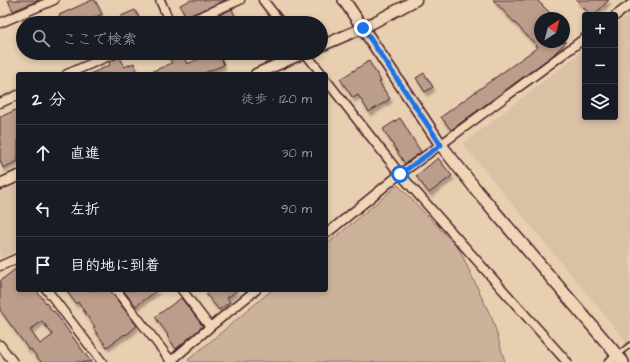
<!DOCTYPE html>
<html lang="ja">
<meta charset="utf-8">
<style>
body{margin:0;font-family:"Architects Daughter","Klee One",sans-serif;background:#20242c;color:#f1f3f6}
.controls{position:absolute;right:12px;top:12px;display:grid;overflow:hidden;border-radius:4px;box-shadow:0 2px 6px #0003}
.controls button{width:36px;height:36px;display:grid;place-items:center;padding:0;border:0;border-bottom:1px solid #363941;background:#171b24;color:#f1f3f6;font:20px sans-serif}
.compass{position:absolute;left:534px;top:12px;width:36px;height:36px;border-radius:50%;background:#171b24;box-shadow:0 2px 6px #0003;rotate:36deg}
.stop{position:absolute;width:12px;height:12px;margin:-9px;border:3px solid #1a73e8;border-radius:50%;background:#fff}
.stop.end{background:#1a73e8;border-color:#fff;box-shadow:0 1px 4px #0008}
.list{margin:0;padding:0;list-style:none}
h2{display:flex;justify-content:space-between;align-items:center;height:52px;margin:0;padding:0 16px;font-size:17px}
h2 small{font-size:13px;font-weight:400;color:#9ea1a6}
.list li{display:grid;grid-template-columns:26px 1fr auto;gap:12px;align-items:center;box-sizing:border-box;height:56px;padding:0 16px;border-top:1px solid #363941}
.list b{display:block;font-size:15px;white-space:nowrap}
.list em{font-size:13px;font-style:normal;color:#9ea1a6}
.icon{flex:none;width:22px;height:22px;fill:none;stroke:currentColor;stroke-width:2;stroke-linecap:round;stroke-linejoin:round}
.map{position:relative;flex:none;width:630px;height:362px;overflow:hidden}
.search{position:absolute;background:#171b24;box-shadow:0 2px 6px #0003;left:16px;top:16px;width:312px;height:44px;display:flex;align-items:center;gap:10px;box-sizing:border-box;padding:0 14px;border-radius:22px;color:#9ea1a6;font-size:15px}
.panel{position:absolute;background:#171b24;box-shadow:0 2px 6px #0003;left:16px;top:72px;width:312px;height:220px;border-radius:4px}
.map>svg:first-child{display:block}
</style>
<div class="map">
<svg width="630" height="362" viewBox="0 0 630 362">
<defs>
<filter id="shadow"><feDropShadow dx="2" dy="4" stdDeviation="1" flood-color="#0004"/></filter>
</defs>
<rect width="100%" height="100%" fill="#e7cfb0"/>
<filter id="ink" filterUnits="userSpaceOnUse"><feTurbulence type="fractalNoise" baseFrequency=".025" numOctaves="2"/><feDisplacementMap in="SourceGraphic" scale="8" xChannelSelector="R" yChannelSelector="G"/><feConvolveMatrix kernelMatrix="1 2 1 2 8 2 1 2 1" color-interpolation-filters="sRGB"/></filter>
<g filter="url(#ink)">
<!-- built -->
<path fill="#dac0a5" d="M630,14V346L463,144L585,49V117H615V25Z
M18,184V250L0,258V193Z"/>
<!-- green -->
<path fill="#cdb29b" stroke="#8c6863" d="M398,185L459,249L493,321L505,362H190L188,360L272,290H326V245Z"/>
<!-- building -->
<path fill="#bb9d8b" stroke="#4a1f2b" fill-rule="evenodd" filter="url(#shadow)" d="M8,0H39L13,11Z
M92,0H95L102,14L83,23H62L59,15Z
M191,0H226L186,17L180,5Z
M493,0H537L555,18H540V42H566L552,56L451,130L441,117L478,90L538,47Z
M576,0H609L594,15H591Z
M232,9L238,23H222L219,15Z
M135,10L142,23H124L121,16Z
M167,53H182L187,64L213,53H219L224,65L202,74H146L172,63Z
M120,57L124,67L134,63L138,74H90L110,65L109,62Z
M369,61L381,81L379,82L390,99L369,112L358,95L353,98L340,79Z
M424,73L433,87L425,92L416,78Z
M18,109V161L3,168L0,160V117Z
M400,118L421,152L405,164L383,129Z
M438,158L452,176L429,193L416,176Z
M18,267V290H36L53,312L54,311L64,325L91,362H41L31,349L29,350L0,310V281ZM42,321L53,335L40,344L30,330Z
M66,290H111L112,293L137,326L126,335L125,334L107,347L93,328L95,327L78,302L76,304Z
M123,290H158L136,306Z
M211,290H238L227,298L230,302L219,310L206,294Z
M181,298L203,326L176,349L167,336L168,335L155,317Z"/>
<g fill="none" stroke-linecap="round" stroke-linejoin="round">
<!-- service casing -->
<g stroke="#4a1f2b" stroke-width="7">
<path id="service" d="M617,355L630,345"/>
</g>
<!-- minor casing -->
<g stroke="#4a1f2b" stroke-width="11">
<path id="minor" d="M160,0L170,23
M263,0L281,23
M615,16L630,5
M0,23L54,0
M185,23L240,0
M305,53L322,74
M67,74L116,53
M326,80L400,174L567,362
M0,103L18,95
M326,234L400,174L447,140L585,38
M0,266L18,258
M47,290L102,362
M116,290L171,361
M182,290L210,327
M0,345L13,362
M170,362L210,327L256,290
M609,362L617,355"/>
</g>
<!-- tertiary casing -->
<g stroke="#4a1f2b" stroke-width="13">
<path id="tertiary" d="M321,46L363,28L416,0
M256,74L304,53
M0,184L18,176"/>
</g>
<!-- secondary casing -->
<g stroke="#4a1f2b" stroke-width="14">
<path id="secondary" d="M344,0L441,145L478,192L623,362"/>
</g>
<!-- service -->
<use href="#service" stroke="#eed6b6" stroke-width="4"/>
<!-- minor -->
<use href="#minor" stroke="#eed6b6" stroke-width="8"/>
<!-- tertiary -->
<use href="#tertiary" stroke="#eed6b6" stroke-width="10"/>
<!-- secondary -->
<use href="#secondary" stroke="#eed6b6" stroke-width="11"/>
</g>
</g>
<g fill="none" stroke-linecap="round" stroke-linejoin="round" filter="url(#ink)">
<!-- route -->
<path stroke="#1a73e8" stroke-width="5" d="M363,28L441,145L400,174"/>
</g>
</svg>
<div class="controls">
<button>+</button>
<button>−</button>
<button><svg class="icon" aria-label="layers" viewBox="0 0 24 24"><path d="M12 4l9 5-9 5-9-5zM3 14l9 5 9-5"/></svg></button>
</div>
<svg class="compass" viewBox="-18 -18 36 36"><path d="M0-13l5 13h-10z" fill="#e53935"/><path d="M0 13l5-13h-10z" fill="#9ea1a6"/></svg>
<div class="stop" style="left:400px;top:174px"></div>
<div class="stop end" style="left:363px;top:28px"></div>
<div class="search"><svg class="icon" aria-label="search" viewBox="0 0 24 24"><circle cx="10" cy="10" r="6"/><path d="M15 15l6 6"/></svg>ここで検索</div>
<section class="panel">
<h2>2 分<small>徒歩 · 120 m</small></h2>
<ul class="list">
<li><svg class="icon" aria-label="ahead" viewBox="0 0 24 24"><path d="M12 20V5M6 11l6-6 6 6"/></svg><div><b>直進</b></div><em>30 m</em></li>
<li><svg class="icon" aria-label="left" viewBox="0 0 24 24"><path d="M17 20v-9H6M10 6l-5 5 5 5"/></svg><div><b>左折</b></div><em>90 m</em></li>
<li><svg class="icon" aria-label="arrive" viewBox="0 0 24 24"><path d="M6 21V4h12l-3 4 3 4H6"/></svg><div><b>目的地に到着</b></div></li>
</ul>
</section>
</div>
